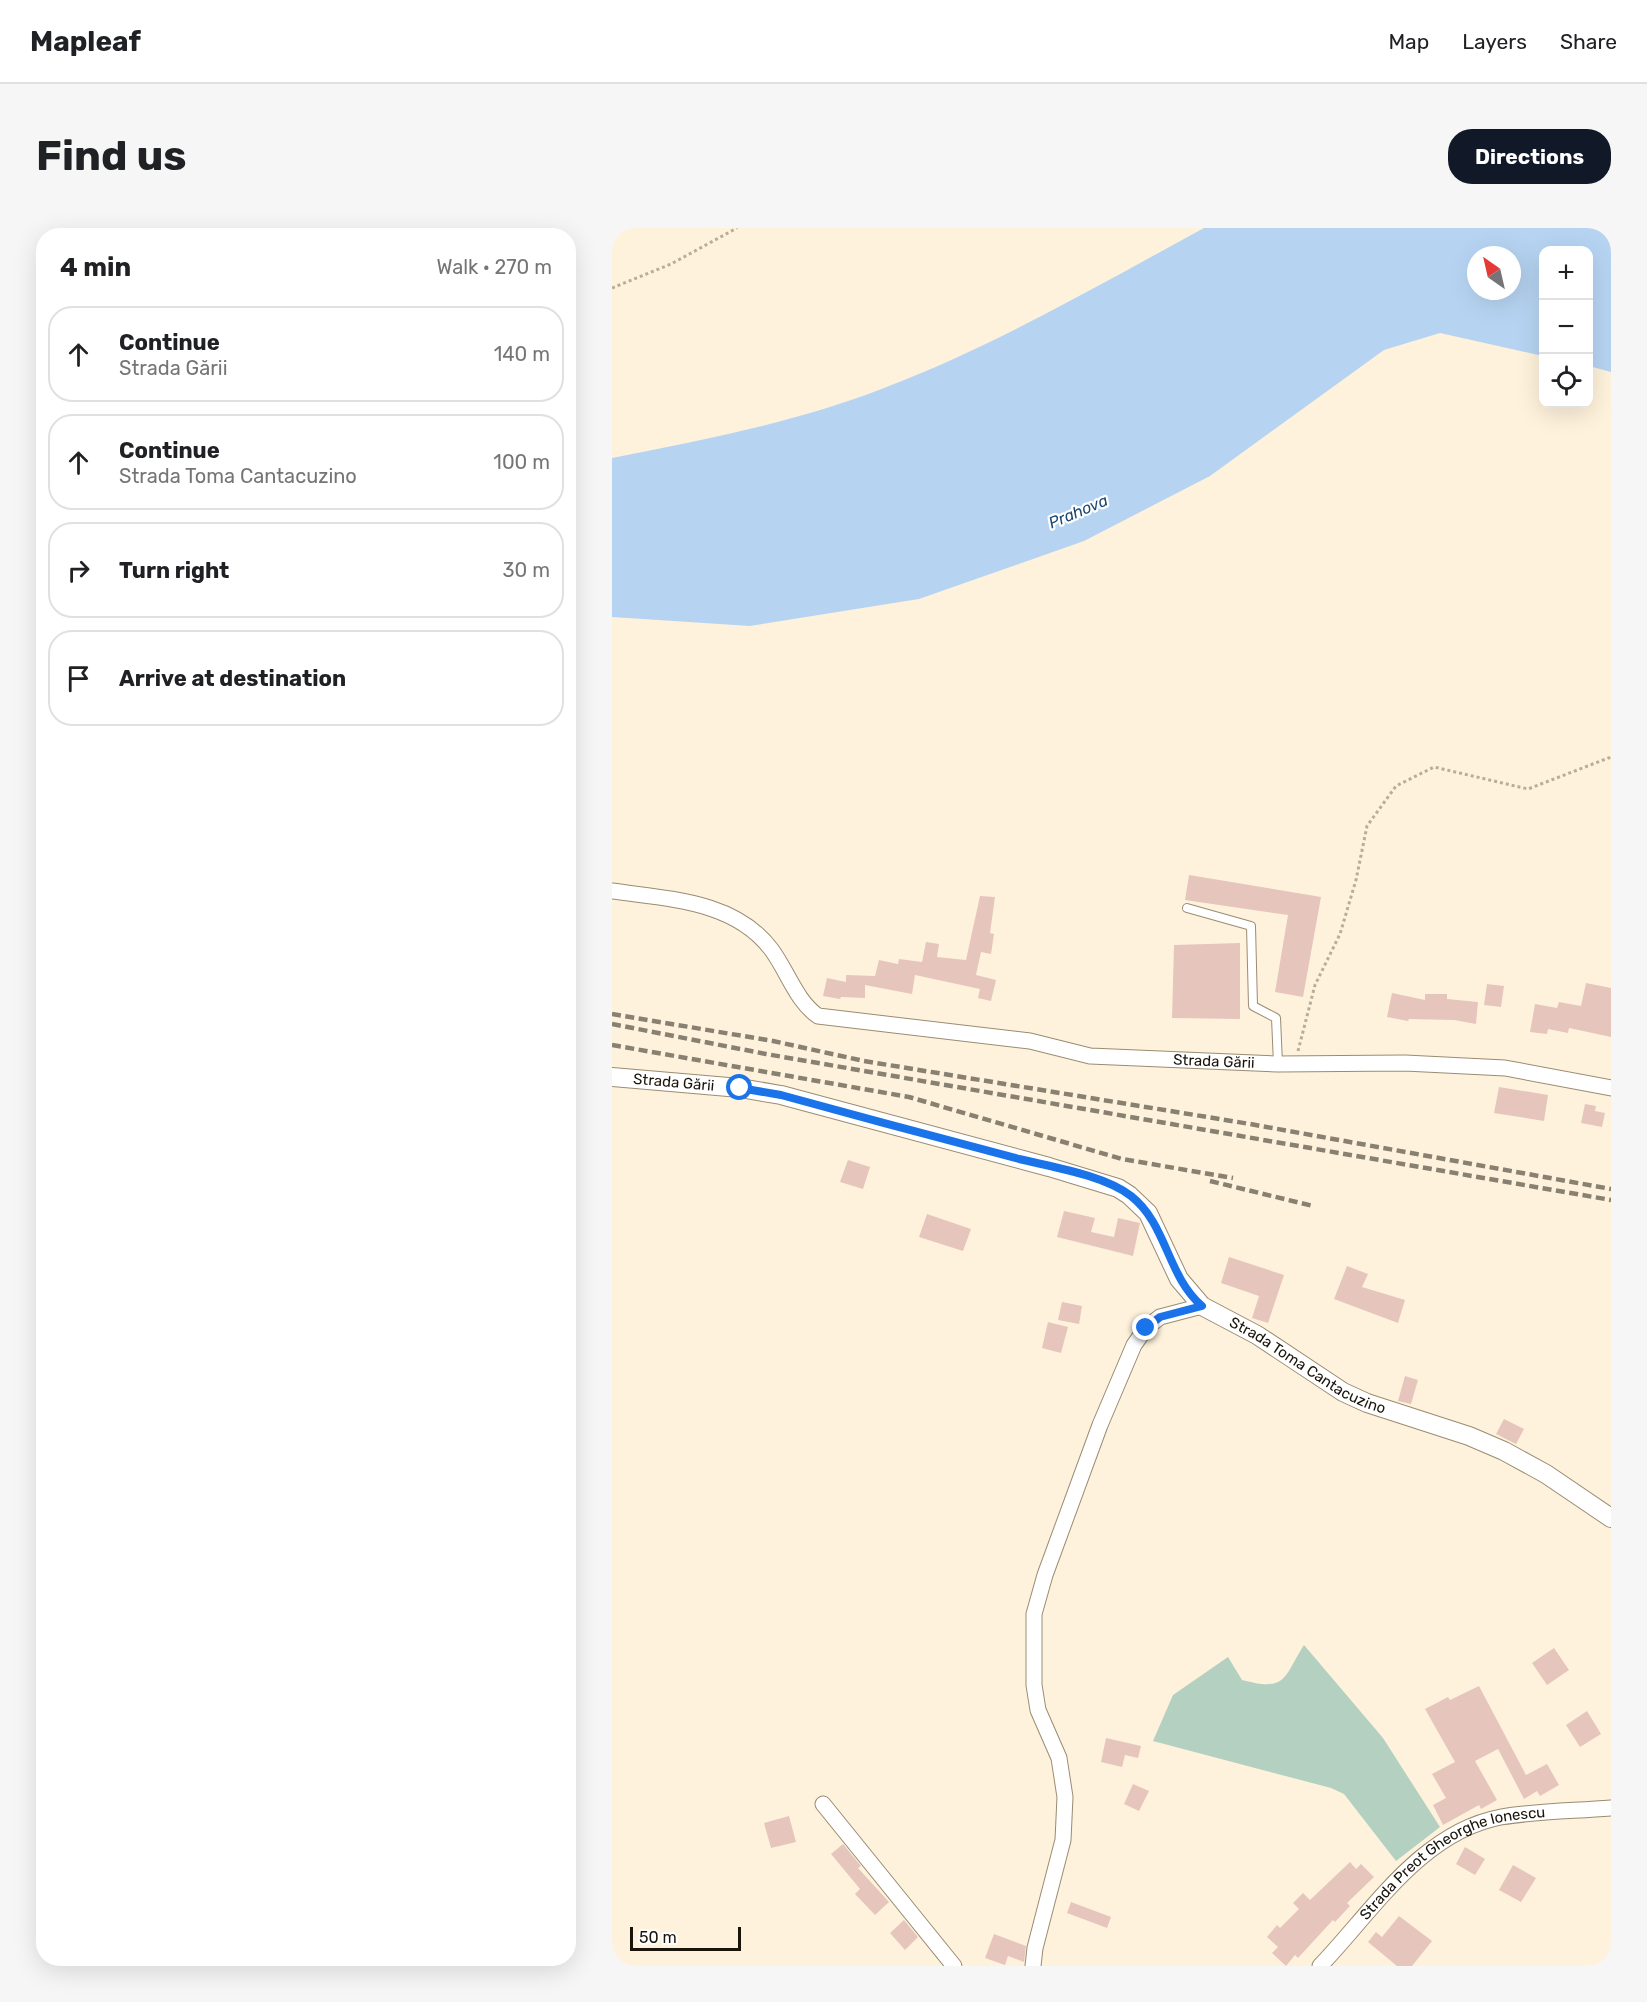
<!DOCTYPE html>
<meta charset="utf-8">
<style>
body{margin:0;font-family:Rubik,sans-serif;background:#f6f6f6;color:#202124}
.controls{position:absolute;right:18px;top:18px;display:grid;overflow:hidden;border-radius:12px;box-shadow:0 6px 24px #0002}
.controls button{width:54px;height:54px;display:grid;place-items:center;padding:0;border:0;border-bottom:2px solid #e0e0e0;background:#fff;color:#202124;font:30px sans-serif}
.compass{position:absolute;left:855px;top:18px;width:54px;height:54px;border-radius:50%;background:#fff;box-shadow:0 6px 24px #0002;rotate:326deg}
.scale{position:absolute;left:18px;bottom:15px;width:111px;box-sizing:border-box;padding-left:6px;border:3px solid #1a150b;border-top:0;font-size:16px;line-height:21px;white-space:nowrap;color:#1a150b;-webkit-text-stroke:4px #fff;paint-order:stroke}
.stop{position:absolute;width:18px;height:18px;margin:-14px;border:4px solid #1a73e8;border-radius:50%;background:#fff}
.stop.end{background:#1a73e8;border-color:#fff;box-shadow:0 2px 6px #0008}
.list{margin:0;padding:0;list-style:none}
h2{display:flex;justify-content:space-between;align-items:center;height:78px;margin:0;padding:0 24px;font-size:26px}
h2 small{font-size:20px;font-weight:400;color:#757577}
.list li{display:grid;grid-template-columns:39px 1fr auto;gap:18px;align-items:center;box-sizing:border-box;height:96px;margin:0 12px 12px;padding:0 12px;border:2px solid #e0e0e0;border-radius:24px}
.list b{display:block;font-size:22px;white-space:nowrap}
.list p{margin:0;font-size:20px;white-space:nowrap;color:#757577}
.list em{font-size:20px;font-style:normal;color:#757577}
.icon{flex:none;width:33px;height:33px;fill:none;stroke:currentColor;stroke-width:2;stroke-linecap:round;stroke-linejoin:round}
.map{position:relative;flex:none;width:999px;height:1738px;overflow:hidden;border-radius:24px}
header{display:flex;align-items:center;gap:36px;box-sizing:border-box;height:84px;padding:0 30px;background:#fff;border-bottom:2px solid #e0e0e0}
header strong{font-size:28px}
nav{display:flex;gap:33px;margin-inline-start:auto;font-size:21px}
.intro{display:flex;align-items:center;justify-content:space-between;box-sizing:border-box;height:144px;padding:0 36px}
h1{margin:0;font-size:42px}
.button{padding:15px 27px;border-radius:24px;background:#111827;color:#fff;font-size:21px;font-weight:700}
main{display:flex;gap:36px;padding:0 36px}
aside{flex:1;background:#fff;border-radius:24px;box-shadow:0 6px 24px #0002}
.map>svg:first-child{display:block}
</style>
<header>
<strong>Mapleaf</strong>
<nav><a>Map</a><a>Layers</a><a>Share</a></nav>
</header>
<div class="intro"><h1>Find us</h1><a class="button">Directions</a></div>
<main>
<aside>
<h2>4 min<small>Walk · 270 m</small></h2>
<ul class="list">
<li><svg class="icon" aria-label="ahead" viewBox="0 0 24 24"><path d="M12 20V5M6 11l6-6 6 6"/></svg><div><b>Continue</b><p>Strada Gării</p></div><em>140 m</em></li>
<li><svg class="icon" aria-label="ahead" viewBox="0 0 24 24"><path d="M12 20V5M6 11l6-6 6 6"/></svg><div><b>Continue</b><p>Strada Toma Cantacuzino</p></div><em>100 m</em></li>
<li><svg class="icon" aria-label="right" viewBox="0 0 24 24"><path d="M7 20v-9h11M14 6l5 5-5 5"/></svg><div><b>Turn right</b></div><em>30 m</em></li>
<li><svg class="icon" aria-label="arrive" viewBox="0 0 24 24"><path d="M6 21V4h12l-3 4 3 4H6"/></svg><div><b>Arrive at destination</b></div></li>
</ul>
</aside>
<div class="map">
<svg width="999" height="1738" viewBox="0 0 999 1738">
<rect width="100%" height="100%" fill="#fef2dc"/>
<!-- green -->
<path fill="#b3d0c0" d="M692,1417L771,1510L828,1599L784,1633L732,1566L719,1560L541,1513L561,1467L616,1429L630,1452C675,1464 671,1450 692,1417Z"/>
<!-- water -->
<path fill="#b6d4f2" fill-rule="evenodd" d="M592,0H999V144L977,138L976,22H932L931,128L828,105L772,122L598,248L472,313L307,371L138,398L0,389V230C91,212 185,194 272,160C384,117 487,57 592,0ZM864,27H900V63H864Z"/>
<!-- building -->
<path fill="#e6c5bd" d="M577,647L709,669L691,769L663,764L676,687L573,672Z
M368,668L383,669L378,705L382,706L379,726L369,724L364,747L384,752L379,773L366,770L368,761L303,747L300,766L253,757V770L229,769L228,771L211,768L215,750L234,754V747L263,748L267,732L286,736L287,731L310,734L314,714L327,716L325,729L354,732Z
M628,715V791L560,790L562,717Z
M974,755L999,760V809L957,800L956,805L936,801L935,806L918,804L923,776L945,780L947,774L969,778Z
M875,756L892,758L889,779L872,777Z
M780,765L813,772V766H835V771L866,774L864,796L842,792L797,791L796,793L775,789Z
M887,859L936,867L932,893L882,885Z
M973,876L984,878L983,883L993,885L990,899L969,895Z
M236,932L258,939L251,961L228,954Z
M452,983L483,990L479,1004L502,1009L506,990L528,995L521,1028L445,1009Z
M315,986L359,1001L351,1023L307,1009Z
M617,1029L672,1047L656,1095L640,1090L647,1068L609,1055Z
M735,1038L756,1046L750,1059L793,1072L786,1095L722,1071Z
M450,1074L470,1078L467,1096L446,1092Z
M436,1094L456,1099L449,1125L430,1120Z
M793,1148L806,1152L799,1176L786,1173Z
M892,1191L912,1201L904,1216L884,1206Z
M942,1420L957,1442L935,1457L920,1435Z
M867,1458L914,1547L935,1536L947,1557L928,1568L925,1563L912,1571L886,1521L863,1533L885,1572L869,1581L867,1577L831,1597L821,1577L834,1570L820,1546L843,1534L813,1481L836,1469L838,1472Z
M975,1483L989,1506L968,1519L954,1497Z
M494,1510L529,1518L526,1530L513,1527L510,1539L489,1534Z
M521,1556L537,1563L527,1583L512,1576Z
M177,1588L184,1614L159,1620L152,1595Z
M231,1616L249,1638L246,1640L277,1674L263,1687L243,1666L248,1661L219,1626Z
M853,1619L873,1631L863,1647L844,1636Z
M738,1634L744,1641L749,1636L762,1649L735,1675L738,1678L723,1694L721,1692L686,1730L683,1727L674,1738L660,1725L666,1719L655,1709L665,1697L668,1700L687,1681L681,1675L691,1665L698,1672Z
M901,1637L924,1650L909,1674L887,1662Z
M459,1674L499,1689L495,1700L455,1685Z
M787,1688L820,1713L800,1738H785L756,1714L764,1704L770,1709Z
M292,1692L306,1709L293,1722L278,1705Z
M382,1706L414,1718L412,1734L396,1728L393,1737L373,1730Z"/>
<g fill="none" stroke-linecap="round" stroke-linejoin="round">
<!-- service casing -->
<g stroke="#9a8c72" stroke-width="10">
<path id="service" d="M575,680L639,698L641,778L664,790L666,836"/>
</g>
<!-- minor casing -->
<g stroke="#9a8c72" stroke-width="17">
<g id="minor">
<path id="s1" d="M0,663C55,671 122,672 159,721C175,742 184,773 206,788L418,813L478,828L666,836L793,835L893,840L999,860"/>
<path d="M211,1576L342,1738"/>
<path d="M421,1738L423,1720L451,1612L453,1569L447,1530L426,1482L422,1457V1386L433,1347L488,1197L522,1117L534,1100L548,1089L590,1078"/>
<path id="s2" d="M708,1738C760,1684 809,1604 889,1589C925,1583 963,1583 999,1580"/>
</g>
</g>
<!-- tertiary casing -->
<g stroke="#9a8c72" stroke-width="20">
<g id="tertiary">
<path id="s3" d="M0,849L128,860L169,867L437,939L506,960L517,967L536,985L567,1051L590,1078L645,1107L731,1164L755,1175L857,1208L892,1223L934,1246L999,1290"/>
</g>
</g>
<!-- path -->
<path stroke="#b7ad9b" stroke-width="3" stroke-dasharray="3 3" stroke-linecap="butt" d="M0,60L59,36L125,0
M686,823L703,757L728,706L744,652L755,598L784,558L822,539L916,561L999,529"/>
<!-- service -->
<use href="#service" stroke="#fff" stroke-width="8"/>
<!-- minor -->
<use href="#minor" stroke="#fff" stroke-width="15"/>
<!-- tertiary -->
<use href="#tertiary" stroke="#fff" stroke-width="18"/>
<!-- rail -->
<path stroke="#888070" stroke-width="4.5" stroke-dasharray="9 4.5" stroke-linecap="butt" d="M0,786L161,813L252,833L638,896L999,961
M0,796L154,826L999,972
M0,817L297,869L510,931L621,950
M598,953L701,978"/>
</g>
<g fill="none" stroke-linecap="round" stroke-linejoin="round">
<!-- route -->
<path stroke="#1a73e8" stroke-width="8" d="M128,860L169,867C248,889 328,910 407,931C440,939 492,947 519,968C555,996 555,1048 590,1078L548,1089L534,1100"/>
</g>
<g text-anchor="middle" stroke-width="4.5" stroke-linejoin="round" paint-order="stroke">
<!-- street labels -->
<g font-size="15" fill="#1a150b" stroke="#fff">
<text dy="5" stroke="none"><textPath href="#s1" startOffset="656">Strada Gării</textPath></text>
<text dy="5" stroke="none"><textPath href="#s3" startOffset="62">Strada Gării</textPath></text>
<text dy="5" stroke="none"><textPath href="#s3" startOffset="789">Strada Toma Cantacuzino</textPath></text>
<text dy="5" stroke="none"><textPath href="#s2" startOffset="174">Strada Preot Gheorghe Ionescu</textPath></text>
</g>
<!-- water labels -->
<g font-size="16" font-style="italic" fill="#1c4971" stroke="#fff">
<text transform="translate(466 283) rotate(-23)" y="6">Prahova</text>
</g>
</g>
</svg>
<div class="controls">
<button>+</button>
<button>−</button>
<button><svg class="icon" aria-label="locate" viewBox="0 0 24 24"><circle cx="12" cy="12" r="6"/><path d="M12 2v4M12 18v4M2 12h4M18 12h4"/></svg></button>
</div>
<svg class="compass" viewBox="-18 -18 36 36"><path d="M0-13l5 13h-10z" fill="#e53935"/><path d="M0 13l5-13h-10z" fill="#757577"/></svg>
<div class="scale">50 m</div>
<div class="stop" style="left:128px;top:860px"></div>
<div class="stop end" style="left:534px;top:1100px"></div>
</div>
</main>
